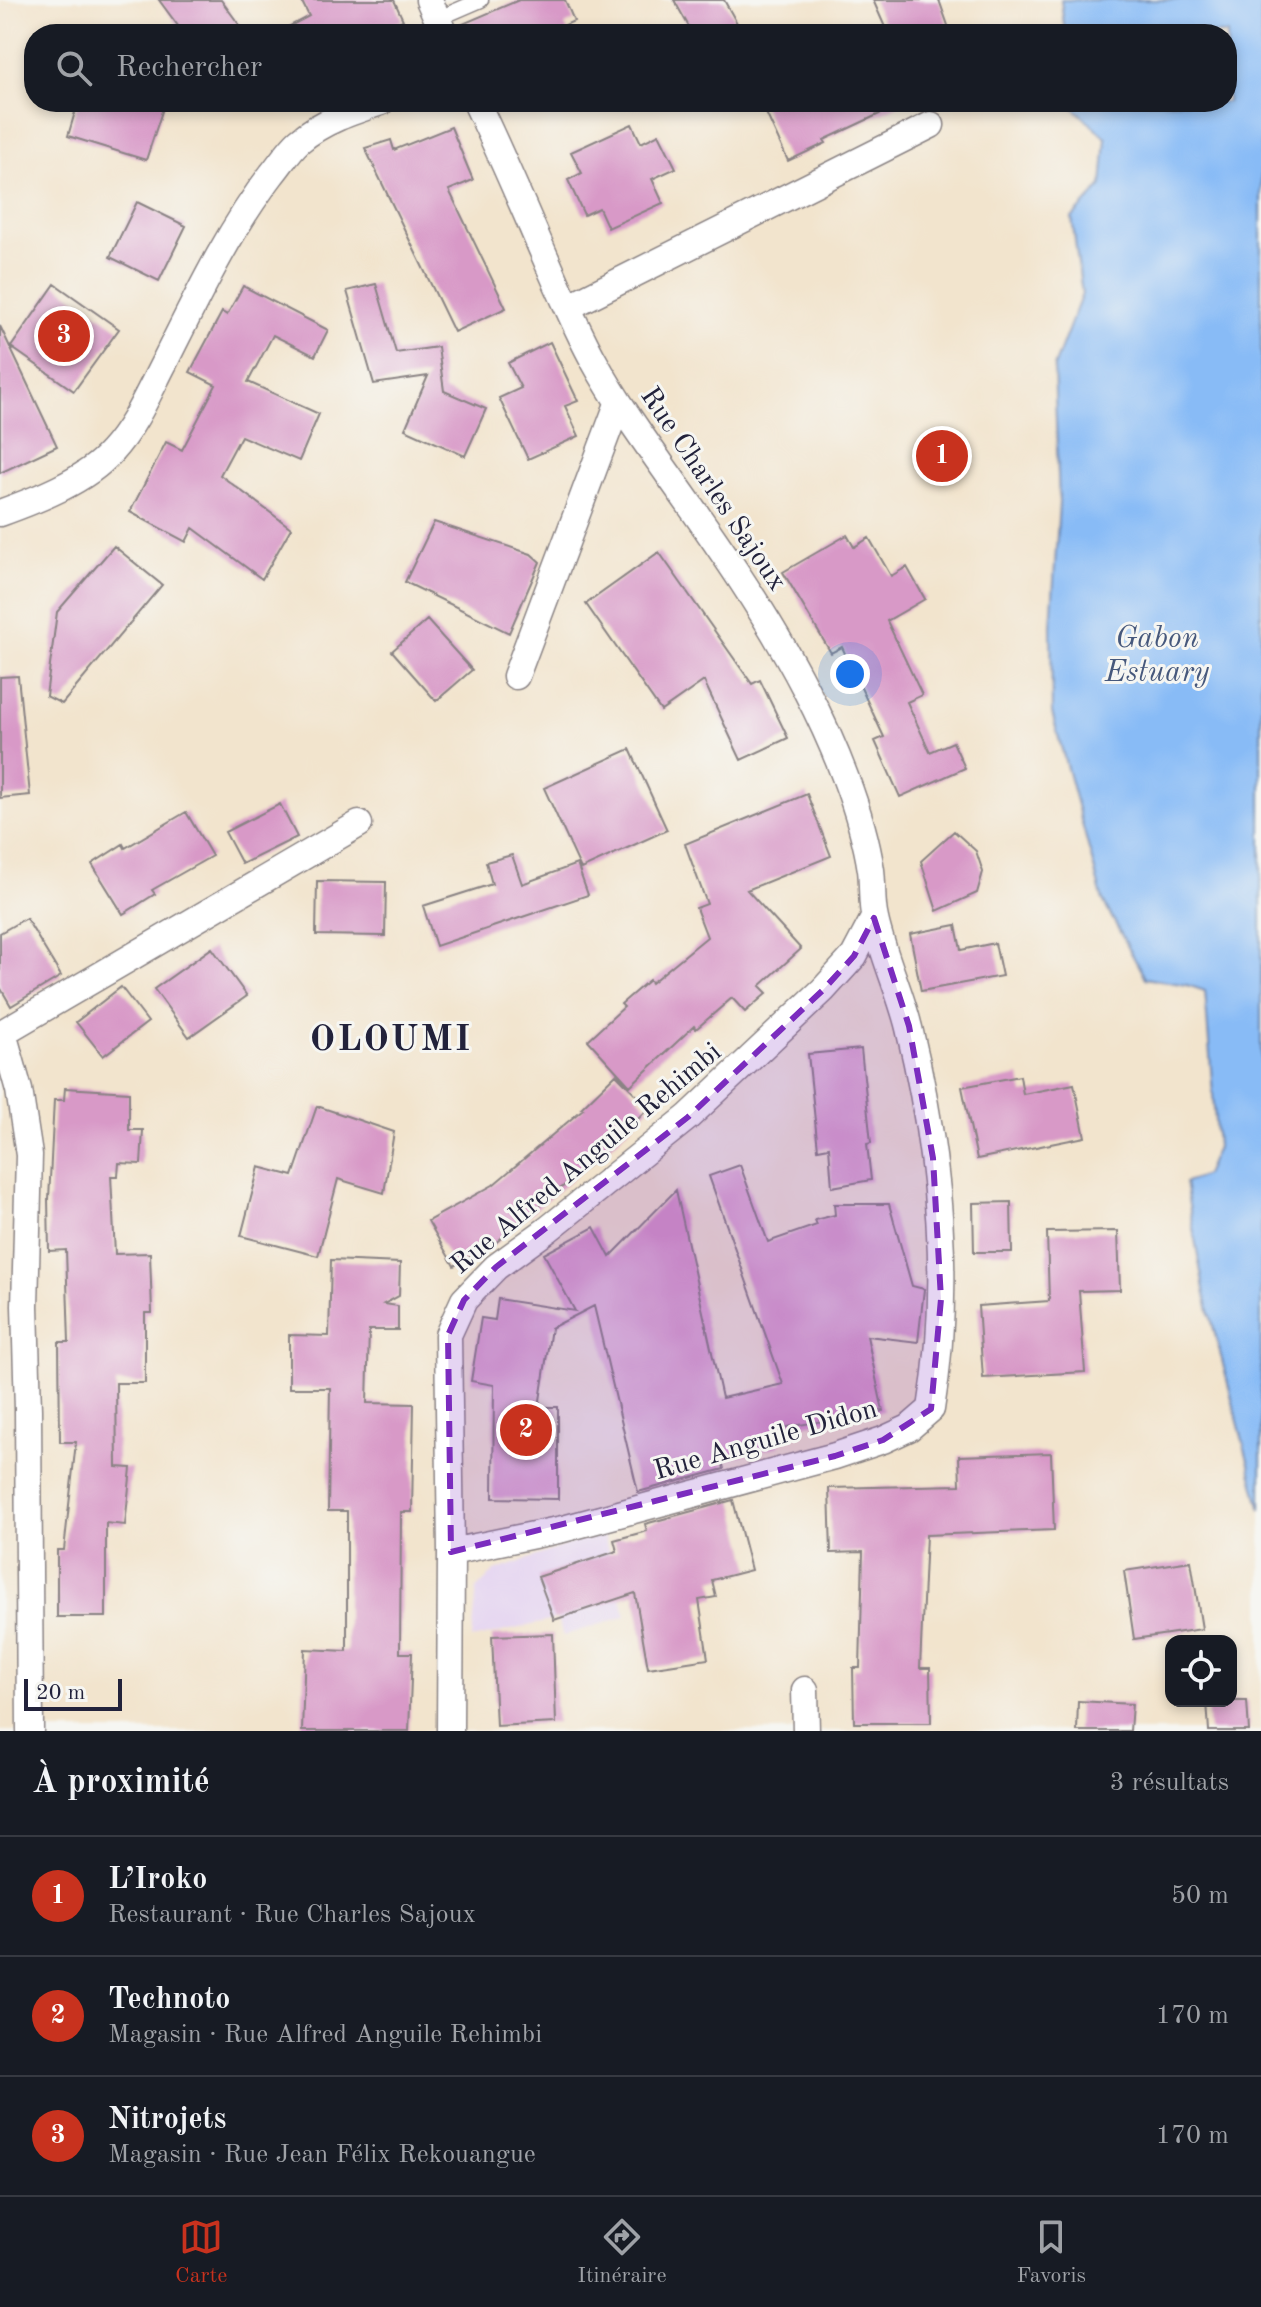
<!DOCTYPE html>
<html lang="fr">
<meta charset="utf-8">
<style>
body{margin:0;font-family:"Old Standard TT",serif;background:#20242c;color:#f1f3f6}
.controls{position:absolute;right:24px;bottom:24px;display:grid;overflow:hidden;border-radius:16px;box-shadow:0 4px 12px #0003}
.controls button{width:72px;height:72px;display:grid;place-items:center;padding:0;border:0;border-bottom:2px solid #363941;background:#171b24;color:#f1f3f6;font:40px sans-serif}
.scale{position:absolute;left:24px;bottom:20px;width:98px;box-sizing:border-box;padding-left:8px;border:4px solid #22223b;border-top:0;font-size:22px;line-height:28px;white-space:nowrap;color:#22223b;-webkit-text-stroke:6px #f6f6f2;paint-order:stroke}
.you{position:absolute;left:850px;top:674px;width:28px;height:28px;margin:-20px;border:6px solid #fff;border-radius:50%;background:#1a73e8;box-shadow:0 0 0 12px #1a73e833}
.badge{display:grid;place-items:center;width:52px;height:52px;border-radius:50%;background:#c8321e;color:#fff;font-size:26px;font-weight:700}
.pin{position:absolute;translate:-50% -50%;border:4px solid #fff;box-shadow:0 2px 8px #0006}
.list{margin:0;padding:0;list-style:none}
h2{display:flex;justify-content:space-between;align-items:center;height:104px;margin:0;padding:0 32px;font-size:34px}
h2 small{font-size:26px;font-weight:400;color:#9ea1a6}
.list li{display:grid;grid-template-columns:52px 1fr auto;gap:24px;align-items:center;box-sizing:border-box;height:120px;padding:0 32px;border-top:2px solid #363941}
.list b{display:block;font-size:30px;white-space:nowrap}
.list p{margin:0;font-size:26px;white-space:nowrap;color:#9ea1a6}
.list em{font-size:26px;font-style:normal;color:#9ea1a6}
.icon{flex:none;width:44px;height:44px;fill:none;stroke:currentColor;stroke-width:2;stroke-linecap:round;stroke-linejoin:round}
.map{position:relative;flex:none;width:1261px;height:1731px;overflow:hidden}
.search{position:absolute;background:#171b24;box-shadow:0 4px 12px #0003;left:24px;right:24px;top:24px;height:88px;display:flex;align-items:center;gap:20px;box-sizing:border-box;padding:0 28px;border-radius:32px;color:#9ea1a6;font-size:30px}
.sheet{height:464px;background:#171b24}
nav{display:flex;justify-content:space-around;align-items:center;box-sizing:border-box;height:112px;border-top:2px solid #363941;background:#171b24;font-size:22px;color:#9ea1a6}
nav a{display:grid;justify-items:center;gap:4px}
nav .on{color:#c8321e}
.map>svg:first-child{display:block}
</style>
<div class="map">
<svg width="1261" height="1731" viewBox="0 0 1261 1731">
<rect width="100%" height="100%" fill="#f6f6f2"/>
<filter id="ink" filterUnits="userSpaceOnUse"><feTurbulence type="fractalNoise" baseFrequency=".0125" numOctaves="2"/><feDisplacementMap in="SourceGraphic" scale="16" xChannelSelector="R" yChannelSelector="G"/><feConvolveMatrix kernelMatrix="1 2 1 2 8 2 1 2 1" color-interpolation-filters="sRGB"/></filter>
<filter id="wash" filterUnits="userSpaceOnUse"><feTurbulence type="fractalNoise" baseFrequency=".006" numOctaves="4" result="noise"/><feDisplacementMap in="SourceGraphic" scale="32" xChannelSelector="R" yChannelSelector="G"/><feGaussianBlur stdDeviation="1.8" result="paint"/><feColorMatrix in="noise" values="0 0 0 0 0 0 0 0 0 0 0 0 0 0 0 0 0 1.4 0 .05"/><feComposite in="paint" operator="in"/></filter>
<g filter="url(#wash)">
<rect width="100%" height="100%" fill="#f2e4cd"/>
<!-- built -->
<path fill="#e4d3f1" d="M603,1532L626,1616L563,1636L558,1619L472,1639L477,1588L495,1571Z"/>
<!-- water -->
<path fill="#88bbf6" stroke="#556e98" stroke-width="2" d="M1061,0H1261V1510L1205,1295L1185,1183L1205,1175L1217,1147L1205,991L1187,985L1145,978L1103,901L1052,713L1051,626L1059,503L1054,367L1082,294L1072,218L1102,186L1106,138L1073,107V102H1227V34H1065Z"/>
<g id="blocks">
<!-- building -->
<path fill="#d899c7" d="M159,0H221L246,34H184Z
M301,0H394L403,20L371,34H275L309,16Z
M519,0H565L574,21L565,25L569,34H460L458,26Z
M674,0H724L743,34H693Z
M873,0H939L951,34H888Z
M78,102H165L146,160L68,136Z
M761,102H905L824,140L826,143L788,161Z
M632,124L641,143L659,134L676,168L652,179L663,203L608,228L599,208L584,215L568,180L582,173L571,152Z
M451,127L473,180L449,190L506,308L454,332L365,148L391,140L394,150Z
M137,202L186,226L159,281L110,257Z
M55,284L119,329L74,391L11,347Z
M376,284L396,353L438,347L444,391L486,409L465,456L405,429L428,376L374,384L347,291Z
M243,286L328,330L315,356L273,335L248,382L319,414L299,461L241,436L220,475L291,528L262,579L193,528L186,542L130,512L166,442L182,450L216,385L190,372L222,312L227,315Z
M0,326L57,446L0,473Z
M550,342L578,401L565,406L579,436L528,459L499,398L521,388L508,363Z
M434,522L531,554L540,562L509,633L405,582Z
M847,535L854,547L869,538L891,576L907,567L925,599L887,621L922,695L907,702L930,752L953,742L965,768L900,797L875,741L884,737L842,647L831,653L783,572Z
M114,546L162,585L62,704L46,696L57,612Z
M659,552L752,684L760,680L788,738L741,760L704,681L661,711L586,604Z
M427,620L472,670L436,701L392,651Z
M18,676L30,795L0,798V677Z
M630,749L667,830L581,869L544,788Z
M807,794L831,856L747,890L801,949L760,986L767,993L745,1012L732,998L696,1029L694,1026L630,1086L588,1040L624,1007L621,1004L649,980L651,983L707,937L696,908L707,904L685,844Z
M280,804L297,837L242,864L225,832Z
M186,812L212,856L152,890L155,894L123,914L92,864L123,844L125,848Z
M954,831L976,851L983,872L977,893L937,911L921,861Z
M512,855L522,884L577,864L588,895L436,946L423,906L492,884L486,862Z
M317,881L386,882L385,936L316,935Z
M26,918L61,976L11,1006L0,987V933Z
M956,925L961,950L995,943L1002,976L921,991L910,934Z
M212,948L247,996L189,1037L154,989Z
M121,987L148,1022L103,1056L76,1022Z
M861,1049L871,1143L867,1144L871,1180L832,1187L829,1147L818,1149L808,1054Z
M616,1074L649,1108L608,1149L493,1245L454,1266L428,1221L493,1185L583,1109L581,1108Z
M1020,1076L1023,1094L1074,1084L1085,1137L977,1159L962,1087Z
M65,1088L129,1092V1130H143L141,1164L119,1163L118,1176H111L115,1254L150,1253L152,1313H145V1383H116L117,1467L131,1468L125,1525L106,1523V1617H57V1550H64L76,1442H60L59,1342H69L66,1250L49,1251L48,1199H49L54,1100H64Z
M317,1106L394,1132L384,1193L338,1179L318,1256L241,1236L259,1167L293,1176Z
M740,1165L768,1242L817,1225L815,1220L835,1215L834,1204H889L912,1286L924,1289L918,1342L867,1336L883,1411L775,1429L779,1446L722,1460L724,1469L638,1492L594,1306L551,1328L539,1407H558V1499L493,1498L494,1385L471,1381L481,1318L495,1320L498,1299L575,1311L544,1254L594,1227L610,1257L676,1190L722,1398L783,1384L709,1176Z
M1011,1202L1012,1252H974L973,1203Z
M1118,1231L1120,1290L1079,1291L1085,1372L983,1378L978,1306L1049,1301L1047,1232Z
M331,1260L400,1263L399,1296L384,1304L398,1306V1330H369L367,1403L414,1404L412,1512H401L400,1653H412L409,1731H302L305,1649L347,1651V1511H328L330,1388H289V1335L329,1336Z
M1051,1453L1054,1530L926,1535L920,1668H930L931,1723H854L853,1668H860L863,1552L831,1553L829,1488L960,1485L959,1456Z
M733,1500L751,1570L712,1580L716,1597L699,1600L708,1659L648,1668L635,1593L554,1620L538,1577L617,1551L614,1540L647,1531L645,1524Z
M1191,1561L1202,1629L1134,1639L1124,1571Z
M553,1634L556,1723L496,1726L492,1636Z
M1078,1701L1132,1704L1130,1731H1077Z
M1207,1701H1247L1249,1731H1209Z"/>
</g>
</g>
<g filter="url(#ink)">
<use href="#blocks" fill-opacity="0" stroke="#8a8384" stroke-width="2"/>
<g fill="none" stroke-linecap="round" stroke-linejoin="round">
<!-- service casing -->
<g stroke="#8a8384" stroke-width="17">
<path id="service" d="M437,19L481,0"/>
</g>
<!-- minor casing -->
<g stroke="#8a8384" stroke-width="29">
<path id="minor" d="M429,0L444,34
M568,307L931,125
M0,513C36,500 86,481 111,452C134,427 148,394 164,363C196,299 228,231 272,174C281,163 289,150 299,141C322,121 353,111 381,102
M516,676L618,404
M3,1033L19,1090L29,1155L25,1306L28,1410L30,1731
M0,1034L359,824
M451,1552L563,1529L835,1456L883,1440L909,1428L931,1409C952,1283 939,1152 909,1028C900,991 883,956 875,919C871,903 873,886 871,870C862,811 833,742 806,690C767,614 717,543 668,474C642,437 616,401 594,361C580,336 569,310 557,284C530,223 505,162 476,102
M805,1690L806,1731
M450,1731L451,1552L448,1335L464,1300L496,1267L547,1230L688,1117L823,990L854,956L874,918"/>
</g>
<!-- service -->
<use href="#service" stroke="#fff" stroke-width="14"/>
<!-- minor -->
<use href="#minor" stroke="#fff" stroke-width="26"/>
</g>
</g>
<!-- marked area -->
<path fill="#7b2cbf" fill-opacity="0.2" stroke="#7b2cbf" stroke-width="6" stroke-dasharray="16 10" stroke-linejoin="round" d="M874,918L909,1026L933,1158L941,1299L931,1409L883,1440L835,1456L451,1552L448,1335L464,1300L496,1267L688,1117L823,990L854,956Z"/>
<g text-anchor="middle" stroke-width="6" stroke-linejoin="round" paint-order="stroke">
<!-- street labels -->
<g font-size="28" fill="#22223b" stroke="#f6f6f2">
<text transform="translate(715 488) rotate(56)" y="10">Rue Charles Sajoux</text>
<text transform="translate(585 1157) rotate(-40)" y="10">Rue Alfred Anguile Rehimbi</text>
<text transform="translate(765 1438) rotate(-16)" y="10">Rue Anguile Didon</text>
</g>
<!-- water labels -->
<g font-size="30" font-style="italic" fill="#46587c" stroke="#f6f6f2">
<text x="1157" y="647">Gabon<tspan x="1157" dy="34">Estuary</tspan></text>
</g>
<!-- district labels -->
<g font-size="36" font-weight="bold" letter-spacing="2" fill="#22223b" stroke="#f6f6f2">
<text x="391" y="1050">OLOUMI</text>
</g>
</g>
</svg>
<div class="controls">
<button><svg class="icon" aria-label="locate" viewBox="0 0 24 24"><circle cx="12" cy="12" r="6"/><path d="M12 2v4M12 18v4M2 12h4M18 12h4"/></svg></button>
</div>
<div class="scale">20 m</div>
<div class="you"></div>
<div class="pin badge" style="left:942px;top:456px">1</div>
<div class="pin badge" style="left:526px;top:1430px">2</div>
<div class="pin badge" style="left:64px;top:336px">3</div>
<div class="search"><svg class="icon" aria-label="search" viewBox="0 0 24 24"><circle cx="10" cy="10" r="6"/><path d="M15 15l6 6"/></svg>Rechercher</div>
</div>
<section class="sheet">
<h2>À proximité<small>3 résultats</small></h2>
<ul class="list">
<li><span class="badge">1</span><div><b>L’Iroko</b><p>Restaurant · Rue Charles Sajoux</p></div><em>50 m</em></li>
<li><span class="badge">2</span><div><b>Technoto</b><p>Magasin · Rue Alfred Anguile Rehimbi</p></div><em>170 m</em></li>
<li><span class="badge">3</span><div><b>Nitrojets</b><p>Magasin · Rue Jean Félix Rekouangue</p></div><em>170 m</em></li>
</ul>
</section>
<nav>
<a class="on"><svg class="icon" aria-label="map" viewBox="0 0 24 24"><path d="M3 6l6-2 6 2 6-2v14l-6 2-6-2-6 2zM9 4v14M15 6v14"/></svg>Carte</a>
<a><svg class="icon" aria-label="directions" viewBox="0 0 24 24"><path d="M12 3l9 9-9 9-9-9zM9 14v-3h6M13 9l2 2-2 2"/></svg>Itinéraire</a>
<a><svg class="icon" aria-label="saved" viewBox="0 0 24 24"><path d="M7 4h10v16l-5-4-5 4z"/></svg>Favoris</a>
</nav>
